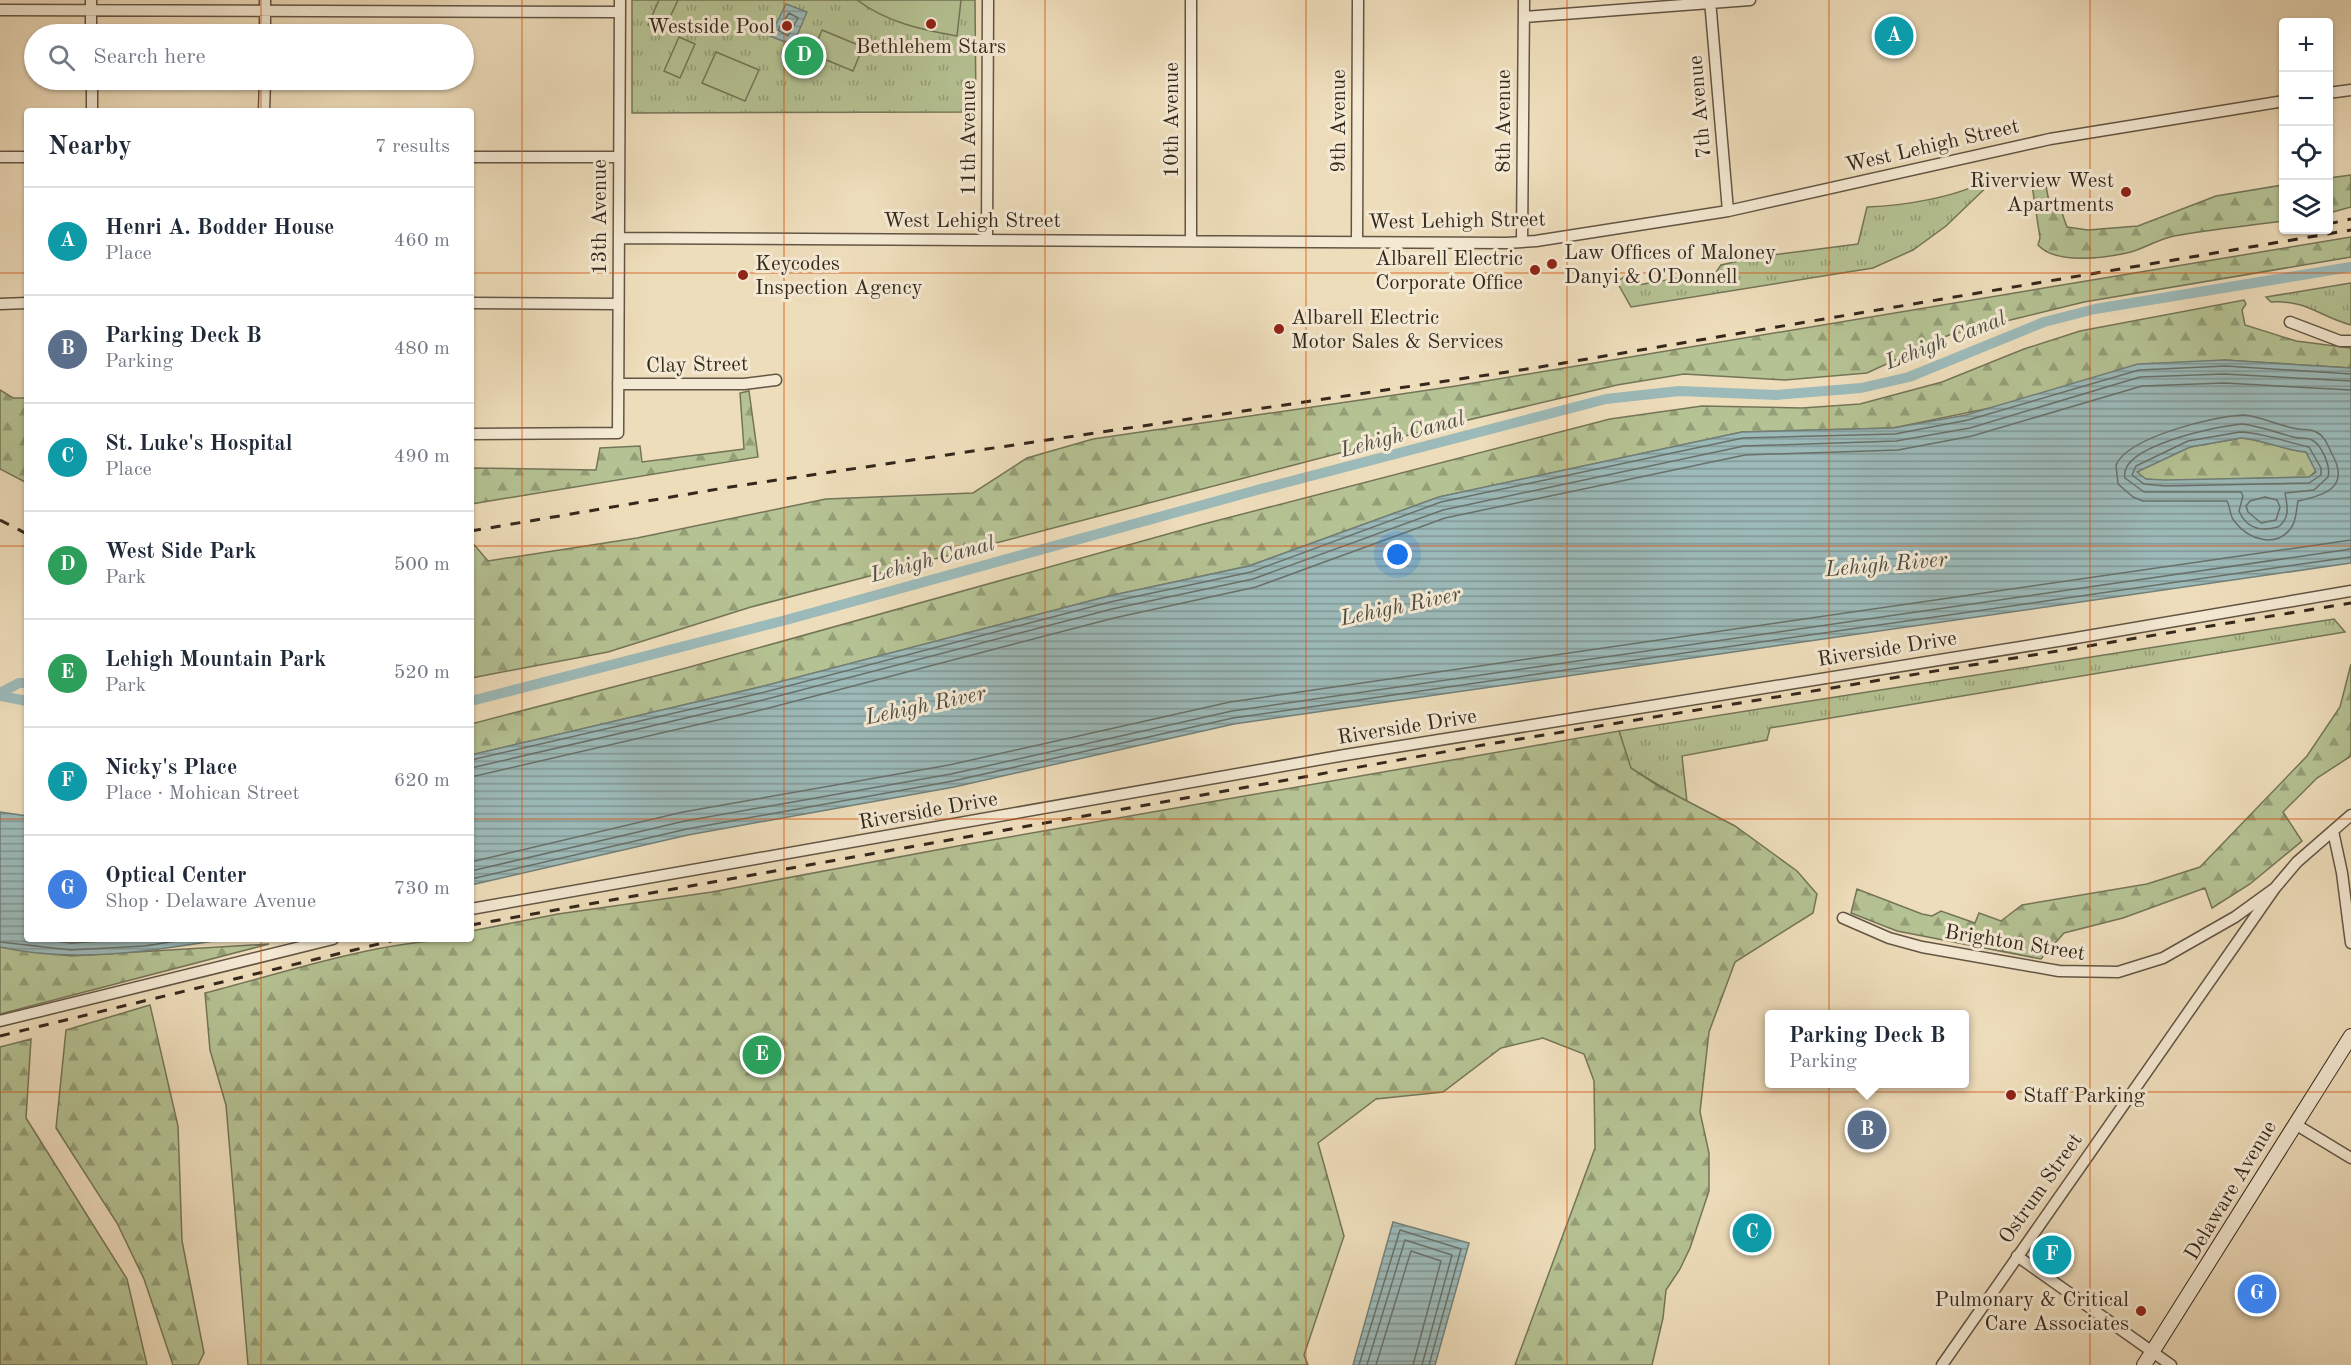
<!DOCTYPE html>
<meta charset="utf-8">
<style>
body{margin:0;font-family:"Old Standard TT",serif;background:#f2f2f3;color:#1f2937}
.controls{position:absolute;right:18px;top:18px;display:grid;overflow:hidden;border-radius:6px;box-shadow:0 2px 4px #0004}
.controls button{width:54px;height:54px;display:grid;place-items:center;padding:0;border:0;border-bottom:2px solid #e0e1e3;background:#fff;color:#1f2937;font:30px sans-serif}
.you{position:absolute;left:1398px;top:555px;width:21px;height:21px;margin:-15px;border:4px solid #fff;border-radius:50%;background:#1a73e8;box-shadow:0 0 0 9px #1a73e833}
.badge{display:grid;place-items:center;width:39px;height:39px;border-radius:50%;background:#8f2418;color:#fff;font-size:20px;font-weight:700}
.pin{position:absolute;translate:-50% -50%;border:3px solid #fff;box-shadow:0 2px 6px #0006}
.popup{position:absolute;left:1765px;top:1010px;width:204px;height:78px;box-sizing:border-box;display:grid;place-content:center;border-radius:6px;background:#fff;filter:drop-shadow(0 2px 4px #0005);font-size:20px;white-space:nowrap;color:#747a83}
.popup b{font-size:22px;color:#1f2937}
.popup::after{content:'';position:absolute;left:50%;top:100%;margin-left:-12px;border:12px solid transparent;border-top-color:#fff}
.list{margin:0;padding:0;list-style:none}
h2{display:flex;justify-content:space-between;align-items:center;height:78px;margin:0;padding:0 24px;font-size:26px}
h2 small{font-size:20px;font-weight:400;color:#747a83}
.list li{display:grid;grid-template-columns:39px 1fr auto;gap:18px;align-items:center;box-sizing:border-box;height:108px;padding:0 24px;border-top:2px solid #e0e1e3}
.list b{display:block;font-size:22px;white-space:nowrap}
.list p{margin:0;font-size:20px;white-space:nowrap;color:#747a83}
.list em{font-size:20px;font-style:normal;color:#747a83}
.icon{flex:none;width:33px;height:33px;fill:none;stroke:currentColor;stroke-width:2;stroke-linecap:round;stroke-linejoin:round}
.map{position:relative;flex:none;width:2351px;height:1365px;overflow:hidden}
.search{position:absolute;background:#fff;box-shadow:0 2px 4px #0004;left:24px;top:24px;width:450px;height:66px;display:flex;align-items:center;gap:15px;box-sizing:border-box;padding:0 21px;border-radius:33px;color:#747a83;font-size:22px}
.panel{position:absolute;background:#fff;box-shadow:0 2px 4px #0004;left:24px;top:108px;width:450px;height:834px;border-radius:6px}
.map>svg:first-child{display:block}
</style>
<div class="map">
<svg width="2351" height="1365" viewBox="0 0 2351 1365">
<defs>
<pattern id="grass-tufts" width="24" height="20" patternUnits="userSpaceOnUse" patternTransform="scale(1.5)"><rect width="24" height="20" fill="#b5c293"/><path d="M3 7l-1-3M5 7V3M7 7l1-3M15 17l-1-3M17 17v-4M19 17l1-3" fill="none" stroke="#949e77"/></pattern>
<pattern id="forest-firs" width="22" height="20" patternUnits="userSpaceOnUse" patternTransform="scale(1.5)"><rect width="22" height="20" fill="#b5c293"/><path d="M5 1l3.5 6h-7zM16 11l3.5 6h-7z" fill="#949e77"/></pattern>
<pattern id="water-rules" width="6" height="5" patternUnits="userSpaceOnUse" patternTransform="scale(1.5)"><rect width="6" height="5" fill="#9cbab9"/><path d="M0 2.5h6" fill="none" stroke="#809796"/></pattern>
</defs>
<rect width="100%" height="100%" fill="#edb"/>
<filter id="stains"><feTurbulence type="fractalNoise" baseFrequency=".00333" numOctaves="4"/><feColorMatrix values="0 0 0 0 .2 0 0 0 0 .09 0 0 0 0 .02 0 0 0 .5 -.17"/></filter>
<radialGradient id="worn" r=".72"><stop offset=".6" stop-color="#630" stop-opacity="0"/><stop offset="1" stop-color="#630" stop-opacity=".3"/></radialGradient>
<!-- grass -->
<path fill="url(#grass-tufts)" stroke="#747558" stroke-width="1.5" d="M632,0H975L976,112L632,113Z
M1990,177H1997L1946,226L1913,250L1873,268L1631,307L1617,282L1629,273L1638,285L1708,273L1715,274L1721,265L1757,257L1858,244L1867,207C1900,206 1964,197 1990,177Z
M2351,283V325C2318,316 2308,300 2271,302L2266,297Z
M2334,619L2345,632L1770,728L1767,740L1682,756L1687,802L1630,768L1619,731Z"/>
<!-- forest -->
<path fill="url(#forest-firs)" stroke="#747558" stroke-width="1.5" d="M2351,175V207L2329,213V178Z
M2040,183L2046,186L2051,212L2061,210L2067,227L2088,230L2138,226L2216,196L2283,185V221C2247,226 2210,229 2174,236C2159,239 2145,248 2131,252C2106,258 2056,265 2038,245L2040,238L2032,185Z
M2351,237V257L2084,302L1949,335L1867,373L1785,380L1684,374L1617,385L1451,424L751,607L608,652L471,678V541L488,561L637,538L826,499L973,493L1027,458L1093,439L1456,386Z
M2244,300L2246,304L2242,310L2245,325L2296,341L2351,348V368L2224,360L1893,428L1742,432L1439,497L1249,566L1109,596L760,687L471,755V724L686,668L1200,525L1610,419L1702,406L1802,408L1860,404L1942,382L2024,349L2080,331Z
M0,390L13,398H27V483L0,469Z
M749,391L758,457L471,504V468L596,470L600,448L640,446L642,462L744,449L740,393Z
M2241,438C2264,440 2284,450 2306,452L2316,471L2309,477L2165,481L2146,479L2136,472L2190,447Z
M2351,664V756L2317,778L2283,812L2302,841L2250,884L2212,908L2205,888L2123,918L2064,933L2041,959L1897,931L1851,913L1857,889L1922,914L1932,916L1941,911L1975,923L1979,913L2001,921L2022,905L2147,884L2200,867L2307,756L2340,707Z
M1619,731L1631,768L1660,787L1735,826L1797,871L1817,894L1813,913L1735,962L1709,1032L1700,1112L1709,1153V1191L1690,1248L1680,1269L1666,1290L1663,1318L1652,1365H1515L1595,1148L1594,1081L1584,1054L1543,1038L1501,1048L1443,1092L1376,1099L1318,1143L1344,1236L1304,1355L1308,1365H248L226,1105L210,1050L205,993C291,971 381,939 471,939V931L558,914L712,892L963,845Z
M269,944L0,1014V947L71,956Z
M150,1005L178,1126L182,1241L204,1353L198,1365H173L144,1279L117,1223L56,1128L66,1030Z
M31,1039L26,1118L127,1279L147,1365H0V1047Z"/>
<!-- pitch -->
<path fill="#b5c293" stroke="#747558" stroke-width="1.5" d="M659,0H678L663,32L648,25Z
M857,0H961L957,36C922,30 886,22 857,0Z
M822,30L863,47L853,71L812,54Z
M679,37L695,44L680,78L664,71Z
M716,52L759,70L745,101L702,83Z"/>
<!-- water -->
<path fill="url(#water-rules)" stroke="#72807a" stroke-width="1.5" fill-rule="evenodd" d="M786,4L807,12L793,45L770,36Z
M2224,360L2351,368V563L1234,724L954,787L688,835L471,885V755L760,687L1109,596L1249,566L1439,497L1742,432L1893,428L1966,415L2138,364ZM2241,438C2264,440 2284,450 2306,452L2316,472L2309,477L2165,480L2146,479L2137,472L2190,447Z
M0,812L27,816V939H226C151,951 75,964 0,947Z
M1393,1222L1469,1243L1435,1365H1353Z"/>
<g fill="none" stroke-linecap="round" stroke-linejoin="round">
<!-- shore -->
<path stroke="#68716a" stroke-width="1.5" d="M789,13L798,18L788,36L778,30Z
M2244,415C2263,417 2279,426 2298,429C2304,430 2310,429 2316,432C2325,436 2328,446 2332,454C2351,488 2324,495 2298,501C2296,510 2297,520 2291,528C2276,549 2248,539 2235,522C2229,516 2231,508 2227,501H2143L2133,497L2118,484L2116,465C2128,437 2214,416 2244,415Z
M2242,424C2260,426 2275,432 2293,437C2299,439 2306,437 2312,440C2322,445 2331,467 2328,477L2314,490L2285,493C2287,505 2291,518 2278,527C2261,532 2247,529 2239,511L2243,496L2241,492H2144L2125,478C2118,446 2218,426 2242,424Z
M2240,432C2264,433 2286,442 2309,447L2321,468V475L2309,483L2165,486L2144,484L2132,475L2136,466L2188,441Z
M2265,497L2277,500L2280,507L2276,520L2261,523L2248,512L2246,506L2250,501Z
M471,760L761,693L1110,602L1251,572L1441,502L1743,438L1895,434L1968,420L2139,370L2225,366L2351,374
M471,768L763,700L1112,609L1253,579L1443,510L1744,446L1896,441L1970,428L2140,377L2224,374L2351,381
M471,777L765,709L1114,618L1256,587L1445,518L1745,455L1898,450L1972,436L2142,386L2224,383L2351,390
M471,862L683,812L949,765L1230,702L2351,540
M471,871L685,821L951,774L1232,711L2351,549
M471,879L687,829L953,781L1233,718L2351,557
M41,939L71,943L135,939
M0,942L71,950L145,946L188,939
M1359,1365L1400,1230L1461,1249L1429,1365
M1367,1365L1405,1240L1452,1255L1422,1365
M1376,1365L1411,1251L1441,1261L1413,1365"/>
<!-- canal -->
<path stroke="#9cbab9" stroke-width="10" d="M0,693L19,683H27
M0,696L27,701
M471,701L786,620L1257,490L1606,399L1679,391L1776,395L1861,388L1909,377L2044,322L2095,309L2351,267"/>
<!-- street casing -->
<g stroke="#625544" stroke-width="13">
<path id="street" d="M91,0V34
M1710,0L1728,211
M0,10L620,12
M1524,17L1750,0
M265,34V0
M2328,93L2351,90
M92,111V80
M264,111L265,80
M0,157H27
M471,157H619
M619,238L1507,243L1536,241L1728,211L2050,139L2284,101
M987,240L988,0
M1191,240V0
M1357,241L1358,0
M1522,242L1524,0
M471,303L618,304
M0,304L27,303
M2290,322L2340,341H2351
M618,384H744L776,380
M471,434L618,433L620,0
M2333,831L2342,873L2351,943
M471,909L1345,755L2064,640L2351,591
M1843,918L1889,938L1922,947L2059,971L2118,972L2163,958L2235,917L2275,888L2297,862L2351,815
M0,1021L333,939
M2295,1124L2351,1158
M2017,1256L2171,1365
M1942,1365L2275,888"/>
</g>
<!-- secondary casing -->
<g stroke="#34281c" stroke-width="16">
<path id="secondary" d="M2144,1365L2351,1036"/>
</g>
<!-- street -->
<use href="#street" stroke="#f4e9d3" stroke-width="10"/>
<!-- secondary -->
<use href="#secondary" stroke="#f4e9d3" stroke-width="14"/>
<!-- rail -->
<path stroke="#34281c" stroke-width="3" stroke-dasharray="10 10" stroke-linecap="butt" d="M2328,224L2351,219
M0,520L27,534
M471,531L730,487L1534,368L2351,230
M471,925L1483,745L2351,603
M0,1036L399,939"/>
</g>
<!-- grid -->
<path fill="none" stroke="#d6540e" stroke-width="1.5" stroke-opacity="0.55" d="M261,0V34M522,0V1365M784,0V1365M1045,0V1365M1306,0V1365M1567,0V1365M1829,0V1365M2090,0V1365M261,80V111M0,273H27M471,273H2351M0,546H27M471,546H2351M0,819H27M471,819H2351M261,939V1365M0,1092H2351"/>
<!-- markers -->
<g fill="#8f2418" stroke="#f4e9d3" stroke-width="2">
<circle cx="931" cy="24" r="6"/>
<circle cx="787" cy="26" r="6"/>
<circle cx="2126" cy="192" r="6"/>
<circle cx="1552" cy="264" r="6"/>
<circle cx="1535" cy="270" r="6"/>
<circle cx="743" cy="275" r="6"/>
<circle cx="1279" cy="329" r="6"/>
<circle cx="2011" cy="1095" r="6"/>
<circle cx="2141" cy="1311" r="6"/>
</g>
<g text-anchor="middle" stroke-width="6" stroke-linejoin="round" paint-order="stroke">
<!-- poi labels -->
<g font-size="21" fill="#34281c" stroke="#f4e9d3" text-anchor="end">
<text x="775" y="33">Westside Pool</text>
<text x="931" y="53" text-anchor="middle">Bethlehem Stars</text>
<text x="2114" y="187">Riverview West<tspan x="2114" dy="24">Apartments</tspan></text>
<text x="1564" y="259" text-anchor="start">Law Offices of Maloney<tspan x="1564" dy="24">Danyi &amp; O'Donnell</tspan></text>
<text x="1523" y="265">Albarell Electric<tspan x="1523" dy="24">Corporate Office</tspan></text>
<text x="755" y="270" text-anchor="start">Keycodes<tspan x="755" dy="24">Inspection Agency</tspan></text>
<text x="1291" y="324" text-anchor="start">Albarell Electric<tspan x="1291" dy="24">Motor Sales &amp; Services</tspan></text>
<text x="2023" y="1102" text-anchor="start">Staff Parking</text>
<text x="2129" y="1306">Pulmonary &amp; Critical<tspan x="2129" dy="24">Care Associates</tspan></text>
</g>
<!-- street labels -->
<g font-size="21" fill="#34281c" stroke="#f4e9d3">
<text transform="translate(1699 107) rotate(-95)" y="7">7th Avenue</text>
<text transform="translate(1171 120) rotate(-90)" y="7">10th Avenue</text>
<text transform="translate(1338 121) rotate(-90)" y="7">9th Avenue</text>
<text transform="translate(1503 121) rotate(-90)" y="7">8th Avenue</text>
<text transform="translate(968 138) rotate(-90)" y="7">11th Avenue</text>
<text transform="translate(1932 145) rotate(-13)" y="7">West Lehigh Street</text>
<text transform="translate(599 217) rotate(-90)" y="7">13th Avenue</text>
<text x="972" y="227">West Lehigh Street</text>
<text transform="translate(1457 220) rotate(-1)" y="7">West Lehigh Street</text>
<text transform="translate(697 364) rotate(-1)" y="7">Clay Street</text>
<text transform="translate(1887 648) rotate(-9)" y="7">Riverside Drive</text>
<text transform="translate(1407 726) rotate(-9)" y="7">Riverside Drive</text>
<text transform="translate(928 810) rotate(-10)" y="7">Riverside Drive</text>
<text transform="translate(2015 942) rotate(9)" y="7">Brighton Street</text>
<text transform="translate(2040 1188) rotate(-55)" y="7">Ostrum Street</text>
<text transform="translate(2230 1190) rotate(-59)" y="7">Delaware Avenue</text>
</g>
<!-- water labels -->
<g font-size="22" font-style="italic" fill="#4e4c43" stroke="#f4e9d3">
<text transform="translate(1945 339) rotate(-21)" y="8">Lehigh Canal</text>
<text transform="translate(1402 433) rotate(-15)" y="8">Lehigh Canal</text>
<text transform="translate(932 558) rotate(-15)" y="8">Lehigh Canal</text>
<text transform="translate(1886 563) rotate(-5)" y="8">Lehigh River</text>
<text transform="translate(1400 605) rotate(-12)" y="8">Lehigh River</text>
<text transform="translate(925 704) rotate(-12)" y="8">Lehigh River</text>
</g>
</g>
<rect width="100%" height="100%" filter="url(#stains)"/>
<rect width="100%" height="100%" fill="url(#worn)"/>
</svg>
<div class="controls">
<button>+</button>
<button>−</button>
<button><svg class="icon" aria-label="locate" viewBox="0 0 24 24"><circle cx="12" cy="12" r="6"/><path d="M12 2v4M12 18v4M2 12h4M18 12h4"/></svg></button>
<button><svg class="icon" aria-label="layers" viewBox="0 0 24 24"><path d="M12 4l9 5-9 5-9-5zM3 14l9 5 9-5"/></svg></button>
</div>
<div class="you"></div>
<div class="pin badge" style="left:1894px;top:36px;background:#0f9aa8">A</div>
<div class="pin badge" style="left:1867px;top:1130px;background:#5c6f8a">B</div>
<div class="popup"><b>Parking Deck B</b>Parking</div>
<div class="pin badge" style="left:1752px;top:1233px;background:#0f9aa8">C</div>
<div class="pin badge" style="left:804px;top:56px;background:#2e9e5b">D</div>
<div class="pin badge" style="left:762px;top:1055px;background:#2e9e5b">E</div>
<div class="pin badge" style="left:2052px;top:1255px;background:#0f9aa8">F</div>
<div class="pin badge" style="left:2257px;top:1294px;background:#3f7fe0">G</div>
<div class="search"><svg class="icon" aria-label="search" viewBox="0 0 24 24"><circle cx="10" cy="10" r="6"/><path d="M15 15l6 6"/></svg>Search here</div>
<section class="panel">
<h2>Nearby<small>7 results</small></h2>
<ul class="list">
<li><span class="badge" style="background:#0f9aa8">A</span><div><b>Henri A. Bodder House</b><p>Place</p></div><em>460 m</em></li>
<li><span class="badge" style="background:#5c6f8a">B</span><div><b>Parking Deck B</b><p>Parking</p></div><em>480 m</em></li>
<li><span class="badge" style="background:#0f9aa8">C</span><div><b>St. Luke's Hospital</b><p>Place</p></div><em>490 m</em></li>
<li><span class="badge" style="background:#2e9e5b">D</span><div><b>West Side Park</b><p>Park</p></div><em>500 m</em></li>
<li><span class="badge" style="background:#2e9e5b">E</span><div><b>Lehigh Mountain Park</b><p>Park</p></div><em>520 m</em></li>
<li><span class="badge" style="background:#0f9aa8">F</span><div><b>Nicky's Place</b><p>Place · Mohican Street</p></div><em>620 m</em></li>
<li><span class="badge" style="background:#3f7fe0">G</span><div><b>Optical Center</b><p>Shop · Delaware Avenue</p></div><em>730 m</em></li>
</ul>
</section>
</div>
